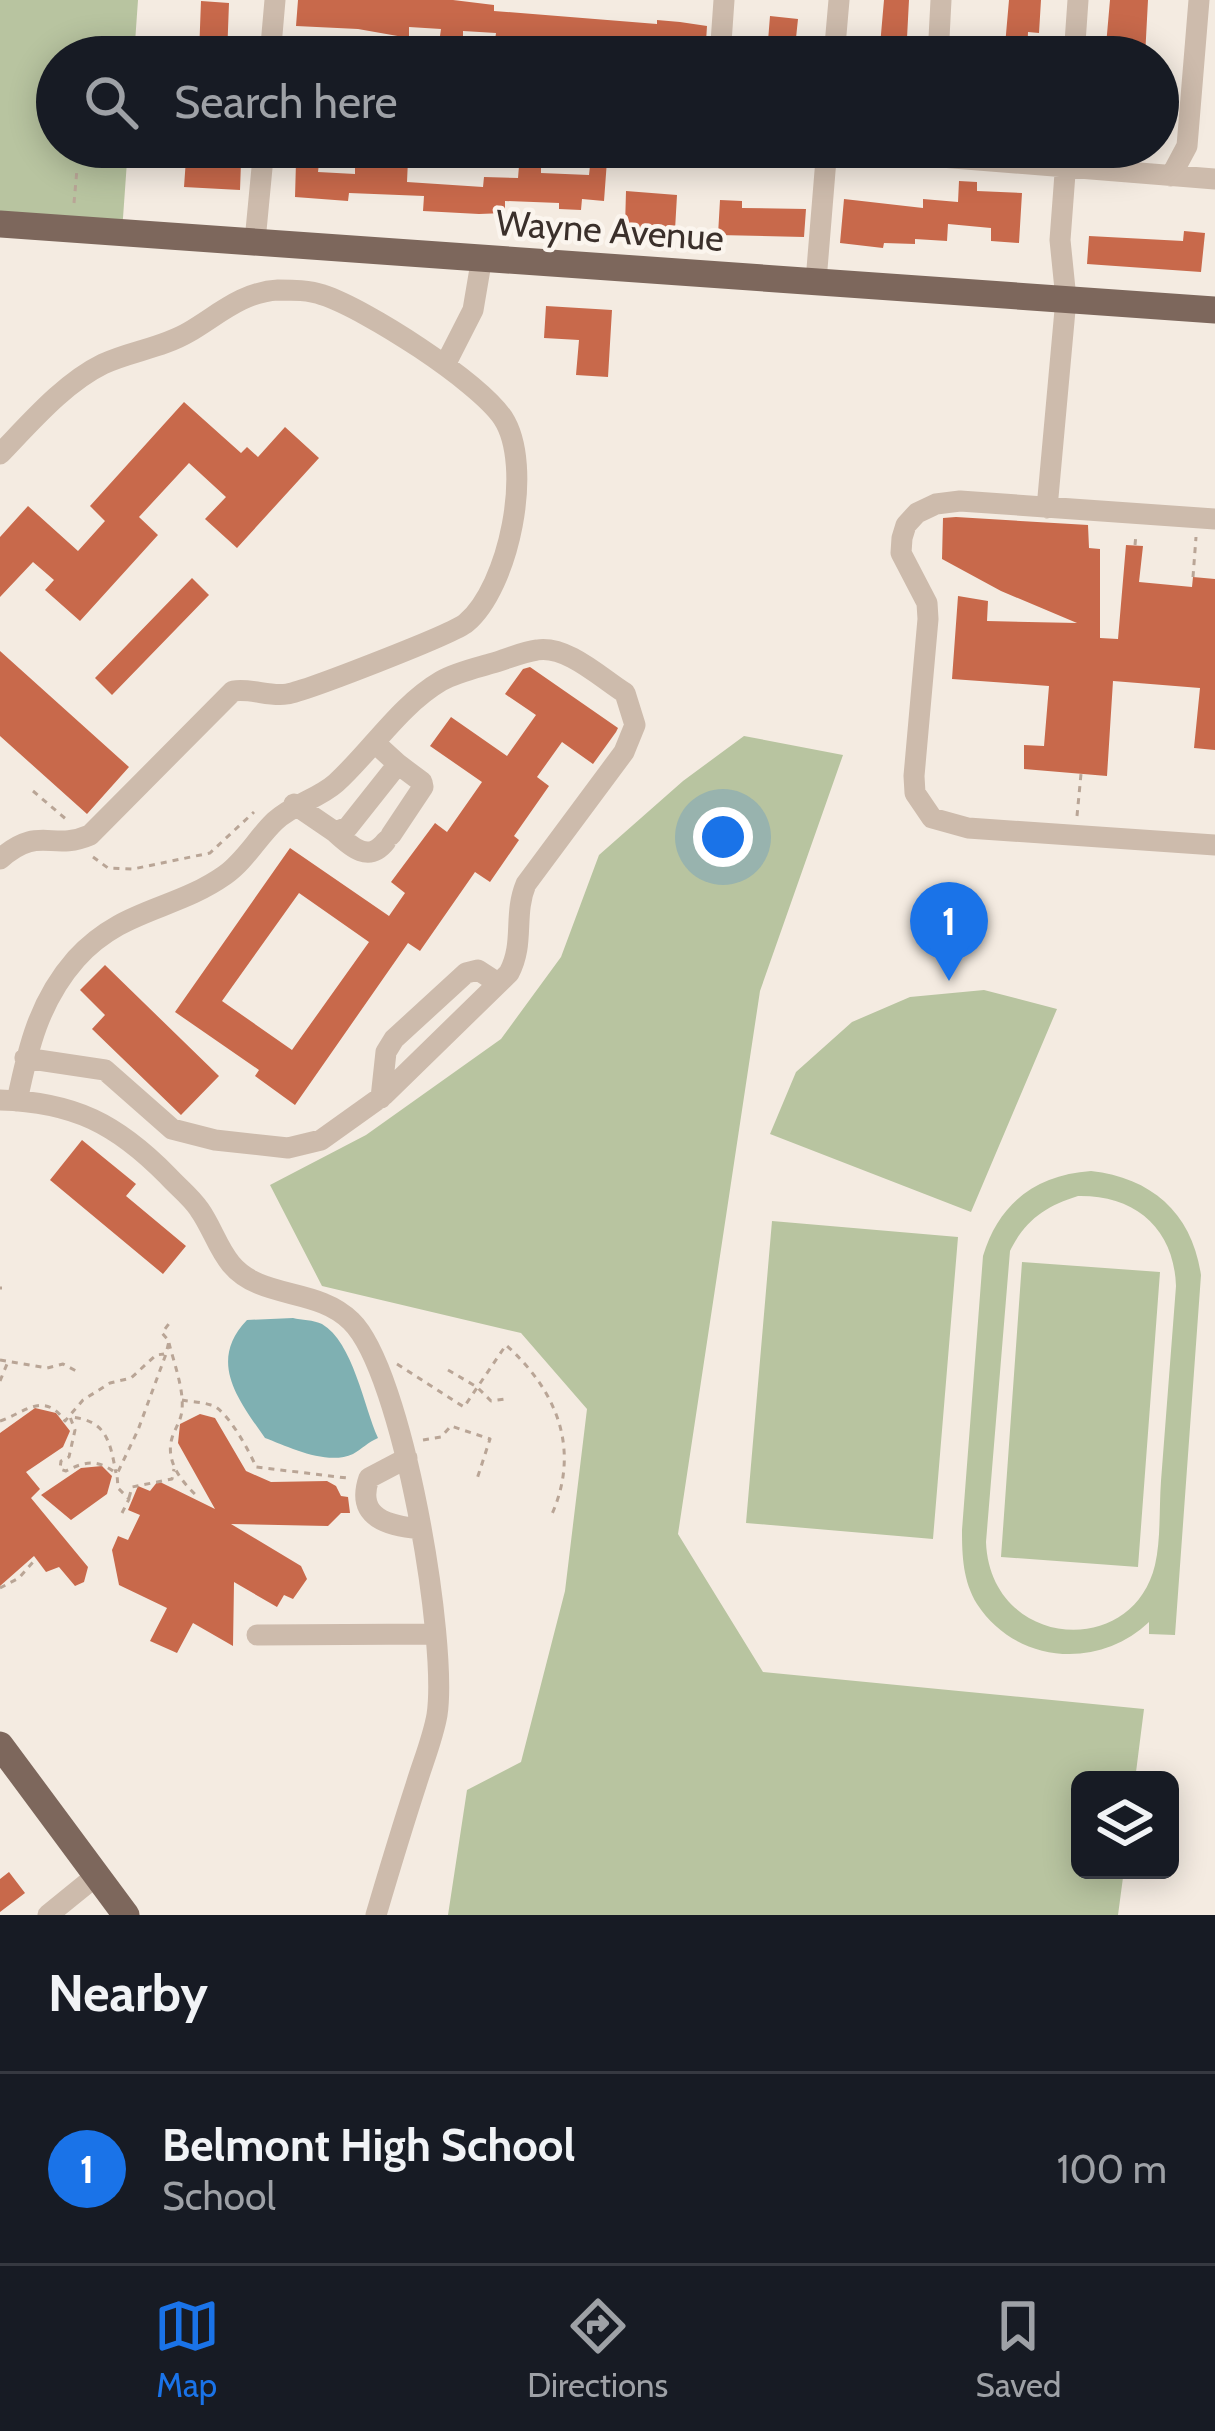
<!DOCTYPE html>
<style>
body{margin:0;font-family:Cabin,sans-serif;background:#20242c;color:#f1f3f6}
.controls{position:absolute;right:36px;bottom:36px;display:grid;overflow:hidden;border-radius:18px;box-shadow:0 6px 30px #0003}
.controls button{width:108px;height:108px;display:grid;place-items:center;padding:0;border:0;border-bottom:3px solid #363941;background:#171b24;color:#f1f3f6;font:60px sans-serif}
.you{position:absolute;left:723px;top:837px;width:42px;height:42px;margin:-30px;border:9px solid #fff;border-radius:50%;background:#1a73e8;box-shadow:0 0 0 18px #1a73e833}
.badge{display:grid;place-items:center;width:78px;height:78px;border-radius:50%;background:#1a73e8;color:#fff;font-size:39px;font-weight:700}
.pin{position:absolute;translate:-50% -99px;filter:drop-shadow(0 3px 6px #0008)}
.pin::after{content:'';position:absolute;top:63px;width:42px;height:36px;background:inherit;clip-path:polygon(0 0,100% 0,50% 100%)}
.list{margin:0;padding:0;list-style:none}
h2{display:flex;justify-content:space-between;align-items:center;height:156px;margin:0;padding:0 48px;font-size:51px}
h2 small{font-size:39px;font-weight:400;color:#9ea1a6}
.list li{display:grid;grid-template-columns:78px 1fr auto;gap:36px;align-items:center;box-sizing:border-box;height:192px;padding:0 48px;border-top:3px solid #363941}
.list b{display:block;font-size:45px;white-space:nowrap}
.list p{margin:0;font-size:39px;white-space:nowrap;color:#9ea1a6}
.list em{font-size:39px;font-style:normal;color:#9ea1a6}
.icon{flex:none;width:66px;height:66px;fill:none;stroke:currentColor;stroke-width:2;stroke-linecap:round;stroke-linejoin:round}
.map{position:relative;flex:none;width:1215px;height:1915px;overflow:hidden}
.search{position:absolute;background:#171b24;box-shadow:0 6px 30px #0003;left:36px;right:36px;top:36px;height:132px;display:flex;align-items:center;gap:30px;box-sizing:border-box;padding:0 42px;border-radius:66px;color:#9ea1a6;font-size:45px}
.sheet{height:348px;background:#171b24}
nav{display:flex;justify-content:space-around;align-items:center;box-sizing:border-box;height:168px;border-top:3px solid #363941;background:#171b24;font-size:33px;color:#9ea1a6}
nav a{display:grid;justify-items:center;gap:6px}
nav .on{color:#1a73e8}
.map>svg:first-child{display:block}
</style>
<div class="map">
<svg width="1215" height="1915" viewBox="0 0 1215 1915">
<rect width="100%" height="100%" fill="#f4ebe1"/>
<!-- green -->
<path fill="#b8c4a0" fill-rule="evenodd" d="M0,0H138L134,57H57V147H128L122,232L0,224Z
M744,736L843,755L760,991L678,1534L763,1672L1144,1709L1135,1780H1080V1870H1124L1118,1915H448L467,1790L521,1762L565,1591L587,1409L521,1333L322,1286L270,1185L366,1135L501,1039L561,957L599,855L683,781Z
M984,990L1057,1009L971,1212L770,1134L796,1072L852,1022L910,997Z
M1091,1171C1152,1178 1192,1213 1201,1275L1175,1635L1149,1634V1622C1099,1670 1016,1664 977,1604C963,1581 962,1556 962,1530L983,1256C999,1203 1036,1175 1091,1171ZM1078,1196C1135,1195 1174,1228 1176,1286C1171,1351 1166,1416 1161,1481C1159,1508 1161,1539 1155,1565C1132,1661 990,1648 986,1542L1010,1251C1025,1220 1046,1206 1078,1196Z
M772,1221L958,1237L933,1539L746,1523Z
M1022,1262L1160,1272L1138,1567L1001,1557Z"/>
<!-- water -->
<path fill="#7fb0b2" d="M293,1318C301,1320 314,1320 322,1324C353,1342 364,1407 378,1438C368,1442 362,1449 353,1454C327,1466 289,1447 265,1438C237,1398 208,1361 247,1320Z"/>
<!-- building -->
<path fill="#c8694b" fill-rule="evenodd" d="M298,0H453L494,5V11L657,24V20L680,22L707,26L705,57H654L655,52L547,43L546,50L517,51L494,49L496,33L463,31V38L440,36L441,29L409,27V38L358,29L296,26Z
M884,0H909L906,57H879Z
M1009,0H1041L1039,33L1028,32L1027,57H1004Z
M1110,0H1148L1145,57H1105Z
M201,1L229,3L227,56L199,54Z
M770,16L798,19L794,57H775L776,41H768Z
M592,147H608L604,201L582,199L581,210L559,209V203L505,201V213L479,214L423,211L424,196L349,193L348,201L295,197L296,162L319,163L318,172L355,174V166L385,167L386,159L408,160L407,182L483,187L484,177L518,178L519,166L541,167V173L589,175Z
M186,159L241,162L240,190L184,187Z
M959,181L977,182V191L1022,193L1019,243L991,241V228L948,224L947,241L915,239V244L884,243L883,248L840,243L844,199L923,208V199L958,202Z
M626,191L677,195L675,230L625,227Z
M720,200L742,201V208L806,209L804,237L718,235Z
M1184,231L1205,233L1201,272L1087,264L1089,236L1183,241Z
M546,306L612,310L608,377L576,375L579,340L544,338Z
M184,402L241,453L247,447L258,457L285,427L319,458L237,548L205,519L226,497L189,463L139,517L158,535L80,621L45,590L54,580L33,562L0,597V537L28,506L78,551L105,521L90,506Z
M956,517L1088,525L1089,548L1100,549V638L1118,639L1126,545L1143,546L1139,582L1192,587L1193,577L1215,579V750L1194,748L1200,688L1113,681L1107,776L1024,769V745L1044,746L1049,686L952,679L958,596L988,601L987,621L1077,623L1001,591L942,559L943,518Z
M192,578L209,595L112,695L95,678Z
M0,651L129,767L87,814L0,736Z
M530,667L618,728L616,732L593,764L562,742L537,777L549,786L514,836L519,840L490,882L475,872L420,951L408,943L295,1105L255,1076L259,1070L175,1012L290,848L389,916L405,893L391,882L435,823L447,832L482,782L430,746L451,717L507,756L536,715L505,694L523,669ZM299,893L369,942L292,1050L222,1001Z
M105,965L219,1076L181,1115L92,1029L105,1015L80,990Z
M82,1140L136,1184L126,1196L186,1246L163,1274L50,1180Z
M35,1408L56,1413L70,1431L63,1447L26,1472L40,1489L31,1498L88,1567L84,1582L75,1586L59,1567L46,1572L34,1556L0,1586V1433Z
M200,1414L215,1418L246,1471L271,1482L327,1481L336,1486L341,1496L348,1497L350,1513H341L328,1526L231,1524L301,1566L307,1579L293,1599L284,1595L277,1607L234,1582L233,1646L193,1623L177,1653L150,1641L167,1608L119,1585L112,1550L118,1536L128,1540L140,1515L128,1510L138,1486L150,1491L158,1481L215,1509L178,1443L180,1424Z
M102,1466L112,1476L107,1494L71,1520L41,1495L81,1468Z
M9,1872L25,1893L0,1912V1879Z"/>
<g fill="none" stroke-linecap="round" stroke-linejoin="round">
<!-- path -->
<path stroke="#b9a596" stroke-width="3" stroke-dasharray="6 6" stroke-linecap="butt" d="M74,203L77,169
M1135,545L1136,534
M1193,577L1196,537
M33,791L67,820
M1077,816L1081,774
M93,857L108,868L133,869L210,853L254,812
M0,1288H2
M169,1343C174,1363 184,1389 182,1410C181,1421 175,1428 172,1438C165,1462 182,1482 198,1497
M0,1360L47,1368L63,1364L80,1373
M397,1364L464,1407L506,1345C556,1390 581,1448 552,1514
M448,1370L477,1387L491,1401L505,1399
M0,1381L7,1364
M182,1400C191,1402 202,1402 211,1405C226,1408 250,1452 256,1467L347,1478
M0,1421C26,1412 44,1391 65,1421L83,1400L110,1383L131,1378L156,1355L164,1354
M423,1440L441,1437L451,1426L490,1439L477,1479
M113,1471C96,1459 83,1462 66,1471L60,1469L61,1461L69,1457L75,1430L70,1417C107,1420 110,1442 116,1473
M129,1498L132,1487L172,1479L174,1469
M122,1513L129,1499L118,1488L117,1474L138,1430L166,1354L169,1341L162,1333L171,1321
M0,1588L19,1578L34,1561"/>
<!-- minor -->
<path stroke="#cdbbac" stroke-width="21" d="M270,57L275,0
M720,57L724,0
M834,57L839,0
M938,57L941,0
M1074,57L1078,0
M816,147L1215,179
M1171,176L1187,146L1199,0
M255,241L264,147
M816,281L827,147
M445,365L473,310L482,257
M0,454C30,423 64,383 103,364C131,351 162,348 189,332C218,315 242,292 278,290C293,290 309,290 323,295C366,309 478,381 503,418C534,466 509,587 466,623C453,634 306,691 287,694C269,697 252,688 233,691L90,835C51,852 40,824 0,859
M1047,508L1066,299L1060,240L1067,147
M1215,519L960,501L936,504L917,513L906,525L902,538L901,553L927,603L928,619L914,776L915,793L932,818L968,828L1215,845
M294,804L335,832L348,827L398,764L375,743
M335,832C352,848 369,863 386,841
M391,835L423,787L422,782L398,764
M381,1098L386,1052L394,1039L466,973L478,970L498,983
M0,1100C74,1102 117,1124 168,1176C178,1187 191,1197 199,1209C212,1227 217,1247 231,1264C261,1300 317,1287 351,1321C403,1371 448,1643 437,1715C433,1738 423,1762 416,1785C402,1828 389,1871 376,1915
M17,1101C28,1048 39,1001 76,959C122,908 174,911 225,875C245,861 258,837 275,821C293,804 318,799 336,783C371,751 400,705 441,681C457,672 476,668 493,663C507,659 522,652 537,650C567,645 601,678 625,693L635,725L624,752L526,884C513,915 525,943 509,973L384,1095L321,1140L288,1148L215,1140L172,1129L105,1070L25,1058
M407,1458L369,1478C355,1519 390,1526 421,1529
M257,1635L434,1634
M48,1915L96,1876"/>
<!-- major -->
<path stroke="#7d675c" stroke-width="27" d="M0,224L1215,310
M0,1745L126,1915"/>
</g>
<g text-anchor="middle" stroke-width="9" stroke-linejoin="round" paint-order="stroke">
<!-- street labels -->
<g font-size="36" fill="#3b302b" stroke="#fbf5ee">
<text transform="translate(610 230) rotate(4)" y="13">Wayne Avenue</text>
</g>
</g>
</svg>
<div class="controls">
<button><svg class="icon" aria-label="layers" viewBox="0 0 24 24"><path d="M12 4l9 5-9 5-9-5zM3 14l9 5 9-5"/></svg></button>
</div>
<div class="you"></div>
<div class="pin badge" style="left:949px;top:981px">1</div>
<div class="search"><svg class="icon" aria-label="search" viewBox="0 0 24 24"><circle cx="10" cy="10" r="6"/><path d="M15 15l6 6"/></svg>Search here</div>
</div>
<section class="sheet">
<h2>Nearby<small></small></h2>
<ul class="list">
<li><span class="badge">1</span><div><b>Belmont High School</b><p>School</p></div><em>100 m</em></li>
</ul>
</section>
<nav>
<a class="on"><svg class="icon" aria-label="map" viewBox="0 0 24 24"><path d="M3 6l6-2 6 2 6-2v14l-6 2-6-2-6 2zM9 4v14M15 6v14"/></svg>Map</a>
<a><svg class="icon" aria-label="directions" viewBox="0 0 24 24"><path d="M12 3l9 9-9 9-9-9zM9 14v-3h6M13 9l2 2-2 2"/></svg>Directions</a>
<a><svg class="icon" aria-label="saved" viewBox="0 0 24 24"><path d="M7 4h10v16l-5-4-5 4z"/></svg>Saved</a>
</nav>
